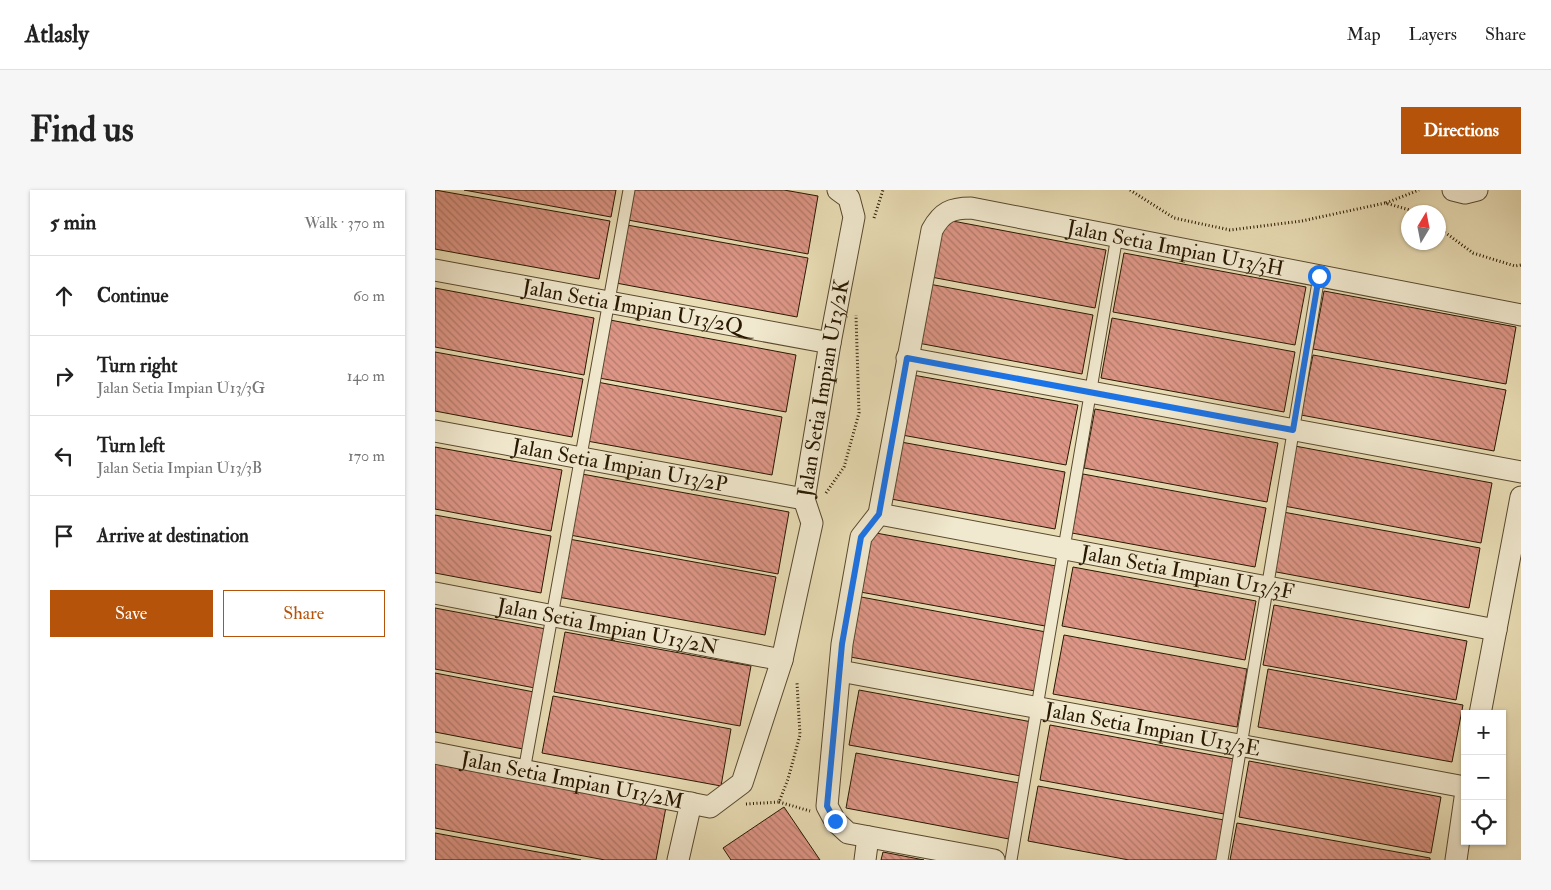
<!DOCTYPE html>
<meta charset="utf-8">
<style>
body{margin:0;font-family:"IM FELL Double Pica",serif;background:#f6f6f6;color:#222}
.controls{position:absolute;right:15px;bottom:15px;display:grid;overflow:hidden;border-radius:0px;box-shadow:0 1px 4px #0004}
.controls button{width:45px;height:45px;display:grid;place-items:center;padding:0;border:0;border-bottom:1px solid #e0e0e0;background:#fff;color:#222;font:25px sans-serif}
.compass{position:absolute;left:966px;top:15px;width:45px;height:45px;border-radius:50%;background:#fff;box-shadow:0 1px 4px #0004;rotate:10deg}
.stop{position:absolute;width:15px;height:15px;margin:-11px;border:4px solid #1a73e8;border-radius:50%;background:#fff}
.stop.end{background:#1a73e8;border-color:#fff;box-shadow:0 1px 5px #0008}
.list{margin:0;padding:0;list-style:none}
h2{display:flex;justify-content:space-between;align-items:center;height:65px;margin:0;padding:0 20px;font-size:21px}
h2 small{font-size:16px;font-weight:400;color:#767676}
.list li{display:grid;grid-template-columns:32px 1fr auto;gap:15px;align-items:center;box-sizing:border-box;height:80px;padding:0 20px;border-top:1px solid #e0e0e0}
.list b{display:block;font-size:19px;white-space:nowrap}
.list p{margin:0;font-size:16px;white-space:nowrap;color:#767676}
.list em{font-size:16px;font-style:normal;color:#767676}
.actions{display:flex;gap:10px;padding:15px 20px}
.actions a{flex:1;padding:11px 0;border:1px solid #b45309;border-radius:0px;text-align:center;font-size:18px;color:#b45309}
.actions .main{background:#b45309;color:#fff}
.icon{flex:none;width:28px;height:28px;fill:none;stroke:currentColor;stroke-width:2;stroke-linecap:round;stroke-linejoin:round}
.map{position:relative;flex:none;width:1086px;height:670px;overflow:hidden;border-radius:0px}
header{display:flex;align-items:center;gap:30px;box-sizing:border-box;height:70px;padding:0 25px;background:#fff;border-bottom:1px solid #e0e0e0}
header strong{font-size:24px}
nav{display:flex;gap:28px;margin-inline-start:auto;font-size:18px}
.intro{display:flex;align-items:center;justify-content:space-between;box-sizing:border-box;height:120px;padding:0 30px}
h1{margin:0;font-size:35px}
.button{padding:12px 22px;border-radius:0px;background:#b45309;color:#fff;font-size:18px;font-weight:700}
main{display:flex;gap:30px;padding:0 30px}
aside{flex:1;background:#fff;border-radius:0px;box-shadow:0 1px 4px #0004}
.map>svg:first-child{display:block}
</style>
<header>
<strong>Atlasly</strong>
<nav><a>Map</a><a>Layers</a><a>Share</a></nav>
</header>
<div class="intro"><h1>Find us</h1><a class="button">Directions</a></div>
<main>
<aside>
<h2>5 min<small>Walk · 370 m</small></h2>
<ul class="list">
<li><svg class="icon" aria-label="ahead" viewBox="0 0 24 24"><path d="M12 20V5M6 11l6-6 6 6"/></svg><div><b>Continue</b></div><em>60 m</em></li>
<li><svg class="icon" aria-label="right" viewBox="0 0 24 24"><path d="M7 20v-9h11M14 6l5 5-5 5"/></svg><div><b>Turn right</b><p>Jalan Setia Impian U13/3G</p></div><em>140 m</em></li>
<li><svg class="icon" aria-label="left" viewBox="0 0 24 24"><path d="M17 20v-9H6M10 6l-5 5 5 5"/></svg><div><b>Turn left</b><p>Jalan Setia Impian U13/3B</p></div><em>170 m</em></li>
<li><svg class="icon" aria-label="arrive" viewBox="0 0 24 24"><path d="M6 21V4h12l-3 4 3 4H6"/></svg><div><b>Arrive at destination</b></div></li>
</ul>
<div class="actions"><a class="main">Save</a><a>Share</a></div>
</aside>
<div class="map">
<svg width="1086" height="670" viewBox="0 0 1086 670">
<defs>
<pattern id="building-back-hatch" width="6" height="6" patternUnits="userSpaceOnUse" patternTransform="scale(1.25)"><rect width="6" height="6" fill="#dd9686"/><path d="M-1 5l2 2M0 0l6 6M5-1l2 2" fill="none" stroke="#b3796b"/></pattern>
</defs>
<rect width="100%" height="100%" fill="#e9ddb5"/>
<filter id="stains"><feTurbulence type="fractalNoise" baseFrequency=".004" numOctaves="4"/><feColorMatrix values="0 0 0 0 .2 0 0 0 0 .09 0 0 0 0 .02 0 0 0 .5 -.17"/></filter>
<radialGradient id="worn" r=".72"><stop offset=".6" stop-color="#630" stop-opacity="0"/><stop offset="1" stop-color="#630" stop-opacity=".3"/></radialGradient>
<!-- building -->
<path fill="url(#building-back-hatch)" stroke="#291802" d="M0,0L175,31L164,89L0,59Z
M29,0H181L176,27Z
M199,0H349L383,6L373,64L193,30Z
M507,29L671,60L660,118L496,87Z
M192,35L373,68L362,127L181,93Z
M689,63L871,97L860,155L678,122Z
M494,94L658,125L647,184L483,153Z
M0,98L159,128L149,185L0,157Z
M889,101L1081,137L1071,194L878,159Z
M677,128L860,162L849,222L666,188Z
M175,130L361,165L351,222L164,188Z
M0,162L148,189L137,247L0,221Z
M878,165L1071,200L1059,261L866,225Z
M478,185L643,215L631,275L467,245Z
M162,192L347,227L337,285L152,251Z
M660,219L843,253L832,312L649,278Z
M466,252L630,282L620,339L456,309Z
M860,256L1057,293L1046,353L849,316Z
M0,257L127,280L116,341L0,319Z
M147,284L354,322L343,384L135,345Z
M648,284L831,318L820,377L637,343Z
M848,322L1045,358L1034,418L836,381Z
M0,325L116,346L106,403L0,383Z
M430,341L621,376L610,436L420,401Z
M134,349L341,387L330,445L123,407Z
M638,377L821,411L810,470L627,436Z
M421,406L611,442L600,501L410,466Z
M839,415L1032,451L1021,510L828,475Z
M0,418L111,439L100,498L0,479Z
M130,442L316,476L305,536L119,502Z
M629,445L812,479L802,537L618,504Z
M833,479L1028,515L1017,572L823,537Z
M0,483L99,502L88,559L0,542Z
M424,500L597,532L586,586L414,555Z
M118,506L296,539L286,596L107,563Z
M615,535L799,569L789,624L605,590Z
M421,563L584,593L574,649L411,618Z
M814,571L1006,607L996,663L804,627Z
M0,574L231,617L221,670H170L0,638Z
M603,596L789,630L782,670H694L593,651Z
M349,617L385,670H296L288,658Z
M802,633L995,668V670H795Z
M0,643L146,670H0Z
M448,662L489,670H446Z"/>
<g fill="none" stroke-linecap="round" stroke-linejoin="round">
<!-- lane casing -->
<g stroke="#59492f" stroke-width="13">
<path id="lane" d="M89,581L194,0
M576,670L682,46
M787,670L884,86"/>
</g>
<!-- street casing -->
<g stroke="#59492f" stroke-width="23">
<g id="street">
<path d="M1018,0L1030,3L1042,0"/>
<path id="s1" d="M0,80L395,153"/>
<path d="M472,168L1086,282"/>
<path id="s2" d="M0,241L369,309"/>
<path id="s3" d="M444,324L1061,440"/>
<path id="s4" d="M0,403L347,470"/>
<path id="s5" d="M405,481L1030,597"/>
<path d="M1045,524L1086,307"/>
<path id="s6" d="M0,563L275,617L307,593L347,470L377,333L369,309L395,153L419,27L414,8L403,0"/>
<path d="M243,670L256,613"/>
<path d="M430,670L433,647"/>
<path id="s7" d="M559,670L413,643L400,631L392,616L407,454L426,347L444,324L497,40C507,22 516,18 536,18L1086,125"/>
<path d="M1021,670L1030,608"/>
</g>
</g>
<!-- path -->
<path stroke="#291802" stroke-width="3" stroke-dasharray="1 2.5" stroke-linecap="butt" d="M695,0L739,28L795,40L867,31L950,13L982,22
M951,13L984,0
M439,28L448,0
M1004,38L1038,63L1080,76L1086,75
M391,303L409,277L424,223L421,125
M344,612L375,621
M311,614L344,612L353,589L365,545L362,493"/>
<!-- lane -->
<use href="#lane" stroke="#f1e9cf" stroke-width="11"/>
<!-- street -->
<use href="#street" stroke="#f1e9cf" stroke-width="21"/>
</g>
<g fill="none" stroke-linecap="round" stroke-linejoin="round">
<!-- route -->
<path stroke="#1a73e8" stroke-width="6" d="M400,631L392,616L407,454L426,347L444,324L472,168L858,240L884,86"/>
</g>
<g text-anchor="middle" stroke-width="4" stroke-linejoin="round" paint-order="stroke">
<!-- street labels -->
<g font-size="21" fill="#291802" stroke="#f1e9cf">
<text dy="7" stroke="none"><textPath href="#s7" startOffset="1029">Jalan Setia Impian U13/3H</textPath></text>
<text dy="7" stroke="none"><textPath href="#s1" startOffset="201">Jalan Setia Impian U13/2Q</textPath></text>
<text dy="7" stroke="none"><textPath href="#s6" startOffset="728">Jalan Setia Impian U13/2K</textPath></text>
<text dy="7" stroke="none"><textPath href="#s2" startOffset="188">Jalan Setia Impian U13/2P</textPath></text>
<text dy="7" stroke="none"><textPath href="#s3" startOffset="314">Jalan Setia Impian U13/3F</textPath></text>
<text dy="7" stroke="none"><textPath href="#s4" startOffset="176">Jalan Setia Impian U13/2N</textPath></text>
<text dy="7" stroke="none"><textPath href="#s5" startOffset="318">Jalan Setia Impian U13/3E</textPath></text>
<text dy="7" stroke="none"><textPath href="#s6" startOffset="140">Jalan Setia Impian U13/2M</textPath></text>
</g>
</g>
<rect width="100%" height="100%" filter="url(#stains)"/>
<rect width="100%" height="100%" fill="url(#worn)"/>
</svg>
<div class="controls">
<button>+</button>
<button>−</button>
<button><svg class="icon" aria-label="locate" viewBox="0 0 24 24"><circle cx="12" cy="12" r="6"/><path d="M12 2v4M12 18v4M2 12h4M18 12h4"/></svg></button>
</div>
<svg class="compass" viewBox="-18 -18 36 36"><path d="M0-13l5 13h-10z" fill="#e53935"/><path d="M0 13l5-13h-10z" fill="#767676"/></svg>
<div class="stop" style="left:884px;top:86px"></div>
<div class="stop end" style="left:400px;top:631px"></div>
</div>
</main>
